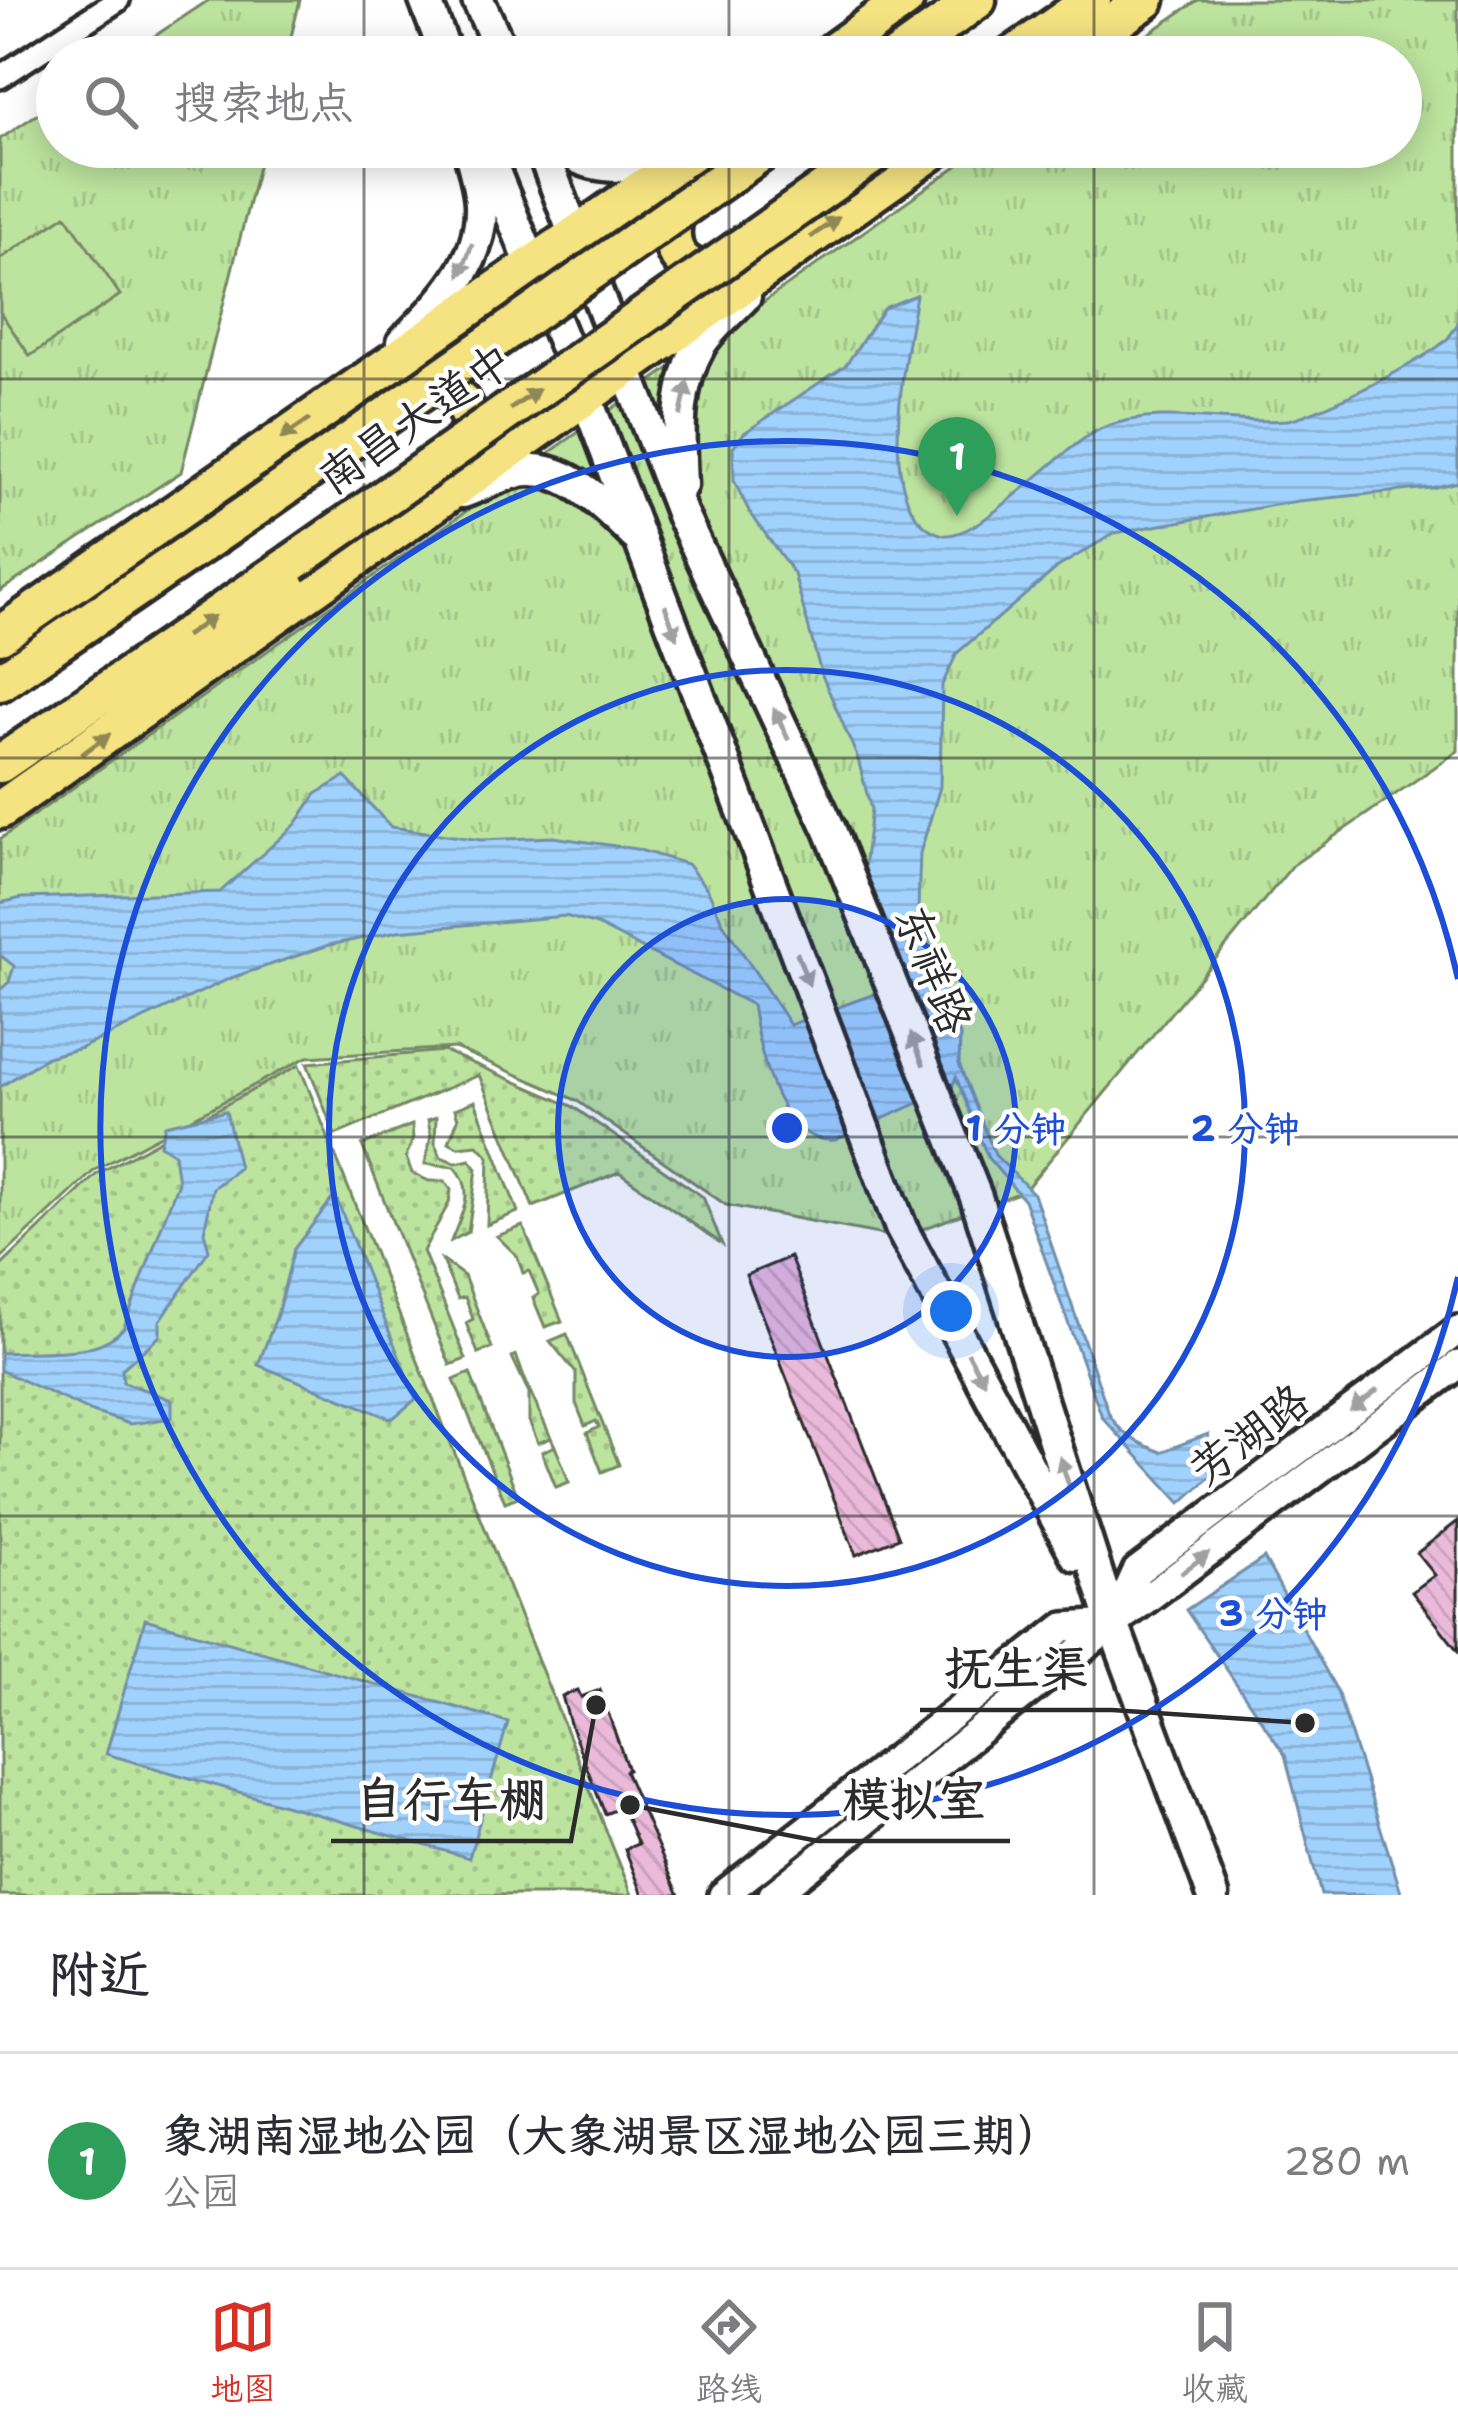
<!DOCTYPE html>
<html lang="zh">
<meta charset="utf-8">
<style>
body{margin:0;font-family:"Shantell Sans","LXGW WenKai TC",sans-serif;background:#f7f7f7;color:#2b2b33}
.you{position:absolute;left:951px;top:1311px;width:42px;height:42px;margin:-30px;border:9px solid #fff;border-radius:50%;background:#1a73e8;box-shadow:0 0 0 18px #1a73e833}
.badge{display:grid;place-items:center;width:78px;height:78px;border-radius:50%;background:#d93025;color:#fff;font-size:39px;font-weight:700}
.pin{position:absolute;translate:-50% -99px;filter:drop-shadow(0 3px 6px #0008)}
.pin::after{content:'';position:absolute;top:63px;width:42px;height:36px;background:inherit;clip-path:polygon(0 0,100% 0,50% 100%)}
.list{margin:0;padding:0;list-style:none}
h2{display:flex;justify-content:space-between;align-items:center;height:156px;margin:0;padding:0 48px;font-size:51px}
h2 small{font-size:39px;font-weight:400;color:#7c7c81}
.list li{display:grid;grid-template-columns:78px 1fr auto;gap:36px;align-items:center;box-sizing:border-box;height:216px;padding:0 48px;border-top:3px solid #e1e1e2}
.list b{display:block;font-size:45px;white-space:nowrap}
.list p{margin:0;font-size:39px;white-space:nowrap;color:#7c7c81}
.list em{font-size:39px;font-style:normal;color:#7c7c81}
.icon{flex:none;width:66px;height:66px;fill:none;stroke:currentColor;stroke-width:2;stroke-linecap:round;stroke-linejoin:round}
.map{position:relative;flex:none;width:1458px;height:1895px;overflow:hidden}
.search{position:absolute;background:#fff;box-shadow:0 6px 30px #0003;left:36px;right:36px;top:36px;height:132px;display:flex;align-items:center;gap:30px;box-sizing:border-box;padding:0 42px;border-radius:66px;color:#7c7c81;font-size:45px}
.sheet{height:372px;background:#fff}
nav{display:flex;justify-content:space-around;align-items:center;box-sizing:border-box;height:168px;border-top:3px solid #e1e1e2;background:#fff;font-size:33px;color:#7c7c81}
nav a{display:grid;justify-items:center;gap:6px}
nav .on{color:#d93025}
.map>svg:first-child{display:block}
</style>
<div class="map">
<svg width="1458" height="1895" viewBox="0 0 1458 1895">
<defs>
<pattern id="grass-dots" width="8" height="8" patternUnits="userSpaceOnUse" patternTransform="scale(3)"><rect width="8" height="8" fill="#bde49f"/><path d="M2 2h.1M6 6h.1" fill="none" stroke="#a3c489" stroke-width="1.8" stroke-linecap="round"/></pattern>
<pattern id="park-tufts" width="24" height="20" patternUnits="userSpaceOnUse" patternTransform="scale(3)"><rect width="24" height="20" fill="#bde49f"/><path d="M3 7l-1-3M5 7V3M7 7l1-3M15 17l-1-3M17 17v-4M19 17l1-3" fill="none" stroke="#a3c489"/></pattern>
<pattern id="water-rules" width="6" height="5" patternUnits="userSpaceOnUse" patternTransform="scale(3)"><rect width="6" height="5" fill="#a1d1fd"/><path d="M0 2.5h6" fill="none" stroke="#8bb4d9"/></pattern>
<pattern id="building-back-hatch" width="6" height="6" patternUnits="userSpaceOnUse" patternTransform="scale(3)"><rect width="6" height="6" fill="#ebbadb"/><path d="M-1 5l2 2M0 0l6 6M5-1l2 2" fill="none" stroke="#caa0bc"/></pattern>
</defs>
<rect width="100%" height="100%" fill="#fff"/>
<filter id="ink" filterUnits="userSpaceOnUse"><feTurbulence type="fractalNoise" baseFrequency=".00833" numOctaves="2"/><feDisplacementMap in="SourceGraphic" scale="24" xChannelSelector="R" yChannelSelector="G"/><feConvolveMatrix kernelMatrix="1 2 1 2 8 2 1 2 1" color-interpolation-filters="sRGB"/></filter>
<g filter="url(#ink)">
<!-- grass -->
<path fill="url(#grass-dots)" stroke="#748865" stroke-width="3" d="M444,1051L572,1106L703,1197L722,1244L619,1172L533,1207L479,1075L335,1135L307,1063Z
M299,1065L632,1895H0V1267L97,1174Z
M475,1101L518,1212L487,1225L489,1157L478,1145L458,1147L449,1142L458,1119L455,1109Z
M436,1117L435,1143L441,1157L456,1163L470,1160L477,1169L468,1232L451,1241C461,1215 477,1191 455,1167L425,1164L431,1136L428,1120Z
M412,1125L413,1139L406,1157L412,1173L429,1181H445L451,1190L449,1203L423,1251L466,1359L450,1365L362,1145Z
M523,1226L562,1321L545,1327L533,1298L539,1294L529,1271L523,1273L517,1256L497,1236Z
M442,1260L464,1276L492,1348L478,1353L466,1323L473,1319L465,1297L458,1299Z
M567,1334L619,1465L602,1472L587,1433L599,1427L596,1421L585,1426L576,1403V1373L550,1341Z
M516,1355C531,1401 554,1437 569,1482L556,1487L542,1452L555,1446L551,1438L538,1443L529,1421V1393L512,1357Z
M470,1373L518,1497L505,1502L454,1380Z"/>
<!-- park -->
<path fill="url(#park-tufts)" stroke="#748865" stroke-width="3" d="M209,0H300L286,57H123Z
M1198,0H1458V751L1293,865L1024,1191L899,1238L726,1205L576,1100L455,1048L307,1057L95,1170L0,1259V839L984,147H1401V57H1115Z
M57,101V147H263L181,472L0,591V139Z"/>
<!-- garden -->
<path fill="#bde49f" stroke="#748865" stroke-width="3" d="M66,215L120,295L30,356L0,312V259Z"/>
<!-- water -->
<path fill="url(#water-rules)" stroke="#728fa9" stroke-width="3" d="M916,295C908,348 869,510 940,534C978,546 1063,442 1105,427C1161,406 1228,425 1287,420C1313,417 1431,358 1448,338C1452,333 1455,328 1458,323V482L1431,488L1298,501L1115,533L1058,567L957,653L942,685L940,787L920,853L918,908L960,1036L959,1064L995,1155L1034,1194L1109,1414C1122,1436 1138,1443 1161,1452L1208,1434L1211,1476L1181,1503L1102,1417L1024,1200L988,1158L956,1077L952,1088L835,1140C778,1145 759,1049 752,1005L597,925L565,916L398,931L329,945L231,978L81,1048L47,1057L0,1087V990L9,982L14,966L0,955V903L22,898L220,892L296,824L316,794L345,777L391,827L481,840L553,837L636,849L687,864L708,890L723,923L790,1025L899,985L863,877L871,809L858,759L821,673L794,574L749,511L734,481L733,447L744,433L846,365L884,308Z
M226,1111L239,1168L213,1188L204,1232L209,1250L160,1321V1336L122,1369L123,1382L172,1400V1418L130,1424L92,1412L0,1370V1353C38,1350 98,1359 124,1327L178,1182L174,1154L160,1145L165,1125Z
M335,1195L416,1399L392,1419L258,1365L277,1315L294,1249Z
M1264,1558L1337,1691L1402,1895H1321L1285,1755L1186,1610Z
M145,1619L508,1722L469,1858L106,1754Z"/>
<!-- building -->
<path fill="url(#building-back-hatch)" stroke="#2b2b2b" stroke-width="3" d="M790,1257L899,1538L856,1555L746,1275Z
M1458,1521V1651L1412,1592L1435,1575L1417,1553Z
M578,1690L581,1697L600,1690L628,1770L625,1771L679,1895H643L625,1849L638,1844L622,1807L605,1814L571,1727L562,1696Z"/>
<g fill="none" stroke-linecap="round" stroke-linejoin="round">
<!-- minor casing -->
<g stroke="#2b2b2b" stroke-width="30">
<path id="minor" d="M0,77L118,0"/>
</g>
<!-- tertiary casing -->
<g stroke="#2b2b2b" stroke-width="36">
<path id="tertiary" d="M723,1895L1064,1627L1113,1624L1137,1571L1458,1330
M773,1895L1113,1624L1458,1365"/>
</g>
<!-- secondary casing -->
<g stroke="#2b2b2b" stroke-width="39">
<path id="secondary" d="M425,0L447,57
M478,0L504,57
M484,147L585,395L901,1228L1076,1555
M541,147L682,515L830,830L976,1197L1113,1624L1213,1895
M564,147C592,176 650,166 684,152
M403,342C442,303 483,263 481,204C480,185 473,165 469,147
M681,485C679,438 675,388 700,345C711,327 731,311 745,296
M463,492C481,486 498,476 516,472C564,460 604,506 635,535"/>
</g>
<!-- trunk casing -->
<g stroke="#2b2b2b" stroke-width="45">
<path id="trunk" d="M826,57L905,0
M897,57L977,0
M1011,57L1092,0
M1065,57L1146,0
M684,193C659,239 672,276 729,272
M408,379C443,385 460,389 472,424L457,460
M0,635L702,147
M0,682L255,508
M0,764L292,563
M0,810L938,147"/>
</g>
<!-- minor -->
<use href="#minor" stroke="#fff" stroke-width="21"/>
<!-- tertiary -->
<use href="#tertiary" stroke="#fff" stroke-width="27"/>
<!-- secondary -->
<use href="#secondary" stroke="#fff" stroke-width="30"/>
<!-- trunk -->
<use href="#trunk" stroke="#f5e382" stroke-width="36"/>
<!-- trunk-bridge casing -->
<g stroke="#2b2b2b" stroke-width="45" stroke-linecap="butt">
<path id="trunk-bridge" d="M255,508L769,147
M292,563L884,147"/>
</g>
<!-- trunk-bridge -->
<use href="#trunk-bridge" stroke="#f5e382" stroke-width="36"/>
</g>
<!-- one-way arrows -->
<defs><path id="oneway-solid" d="M-6-.8H1V-3.2L6.5 0L1 3.2V.8H-6Z" transform="scale(3)"/></defs>
<g fill="#908756">
<use href="#oneway-solid" transform="translate(825 227) rotate(-35)"/>
<use href="#oneway-solid" transform="translate(525 399) rotate(-35)"/>
<use href="#oneway-solid" transform="translate(295 429) rotate(145)"/>
<use href="#oneway-solid" transform="translate(200 626) rotate(-35)"/>
<use href="#oneway-solid" transform="translate(96 744) rotate(-36)"/>
</g>
<g fill="#a0a0a0">
<use href="#oneway-solid" transform="translate(466 260) rotate(111)"/>
<use href="#oneway-solid" transform="translate(684 399) rotate(-78)"/>
<use href="#oneway-solid" transform="translate(671 622) rotate(70)"/>
<use href="#oneway-solid" transform="translate(781 724) rotate(-115)"/>
<use href="#oneway-solid" transform="translate(803 969) rotate(69)"/>
<use href="#oneway-solid" transform="translate(917 1049) rotate(-112)"/>
<use href="#oneway-solid" transform="translate(976 1368) rotate(62)"/>
<use href="#oneway-solid" transform="translate(1364 1400) rotate(143)"/>
<use href="#oneway-solid" transform="translate(1065 1473) rotate(-108)"/>
<use href="#oneway-solid" transform="translate(1195 1563) rotate(-37)"/>
</g>
</g>
<!-- grid -->
<path fill="none" stroke="#2b2b2b" stroke-width="3" stroke-opacity="0.55" d="M364,0V57M729,0V57M1094,0V57M364,147V1895M729,147V1895M1094,147V1895M0,379H1458M0,758H1458M0,1137H1458M0,1516H1458"/>
<!-- distance rings -->
<circle cx="787" cy="1128" r="229" fill="#1d4ed8" fill-opacity=".12"/>
<g fill="none" stroke="#1d4ed8" stroke-width="6">
<circle cx="787" cy="1128" r="229"/>
<circle cx="787" cy="1128" r="458"/>
<path d="M1458 1277A687 687 0 1 1 1458 979"/>
</g>
<g text-anchor="middle" stroke-width="9" stroke-linejoin="round" paint-order="stroke">
<!-- street labels -->
<g font-size="45" fill="#2b2b2b" stroke="#fff">
<text transform="translate(415 418) rotate(-35)" y="16">南昌大道中</text>
<text transform="translate(934 969) rotate(68)" y="16">东祥路</text>
<text transform="translate(1249 1434) rotate(-37)" y="16">芳湖路</text>
</g>
</g>
<circle cx="787" cy="1128" r="18" fill="#1d4ed8" stroke="#fff" stroke-width="6"/>
<g font-size="36" text-anchor="middle" font-weight="bold" fill="#1d4ed8" stroke="#fff" stroke-width="9" stroke-linejoin="round" paint-order="stroke">
<text x="1016" y="1141">1 分钟</text>
<text x="1245" y="1141">2 分钟</text>
<text x="1273" y="1626">3 分钟</text>
</g>
<!-- callouts -->
<path fill="none" stroke="#2b2b2b" stroke-width="4.5" d="M1305 1723L1112 1710H920M596 1705L571 1841H331M630 1805L818 1841H1010"/>
<g fill="#2b2b2b" stroke="#fff" stroke-width="4.5">
<circle cx="1305" cy="1723" r="12"/>
<circle cx="596" cy="1705" r="12"/>
<circle cx="630" cy="1805" r="12"/>
</g>
<g font-size="48" text-anchor="middle" font-weight="bold" fill="#2b2b2b" stroke="#fff" stroke-width="9" stroke-linejoin="round" paint-order="stroke">
<text x="1016" y="1685">抚生渠</text>
<text x="451" y="1816">自行车棚</text>
<text x="914" y="1816">模拟室</text>
</g>
</svg>
<div class="you"></div>
<div class="pin badge" style="left:957px;top:516px;background:#2e9e5b">1</div>
<div class="search"><svg class="icon" aria-label="search" viewBox="0 0 24 24"><circle cx="10" cy="10" r="6"/><path d="M15 15l6 6"/></svg>搜索地点</div>
</div>
<section class="sheet">
<h2>附近<small></small></h2>
<ul class="list">
<li><span class="badge" style="background:#2e9e5b">1</span><div><b>象湖南湿地公园（大象湖景区湿地公园三期）</b><p>公园</p></div><em>280 m</em></li>
</ul>
</section>
<nav>
<a class="on"><svg class="icon" aria-label="map" viewBox="0 0 24 24"><path d="M3 6l6-2 6 2 6-2v14l-6 2-6-2-6 2zM9 4v14M15 6v14"/></svg>地图</a>
<a><svg class="icon" aria-label="directions" viewBox="0 0 24 24"><path d="M12 3l9 9-9 9-9-9zM9 14v-3h6M13 9l2 2-2 2"/></svg>路线</a>
<a><svg class="icon" aria-label="saved" viewBox="0 0 24 24"><path d="M7 4h10v16l-5-4-5 4z"/></svg>收藏</a>
</nav>
